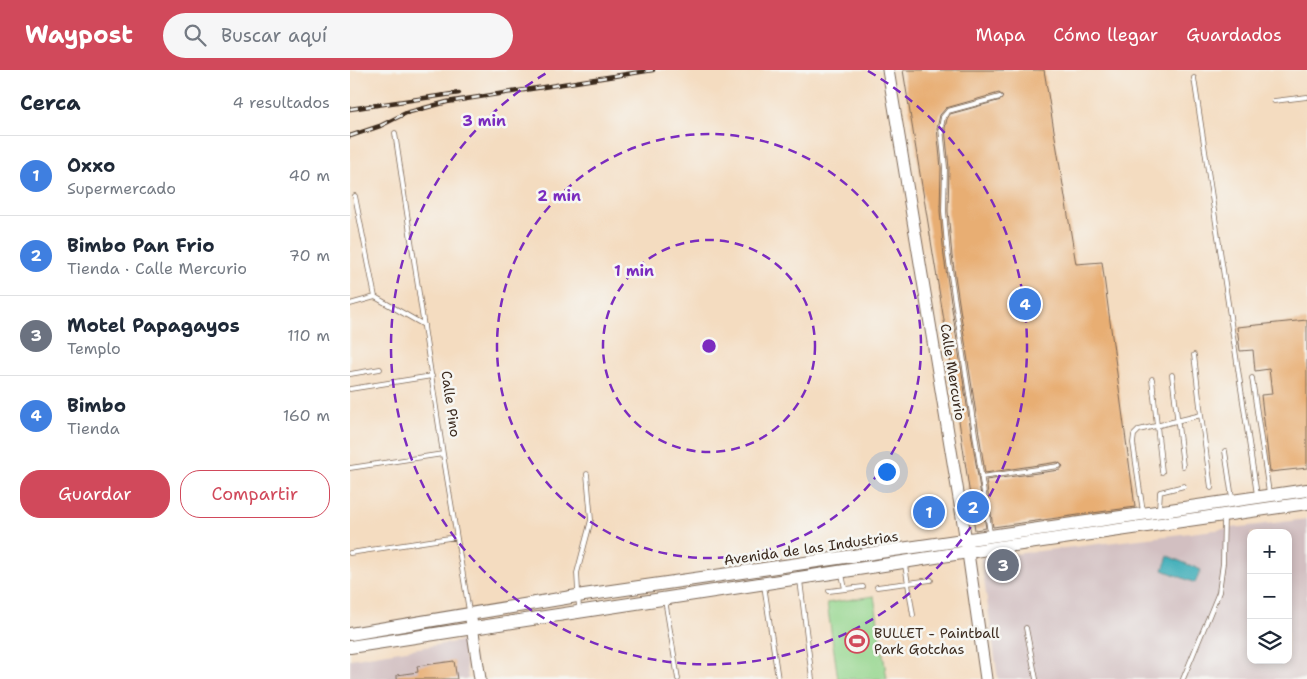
<!DOCTYPE html>
<html lang="es">
<meta charset="utf-8">
<style>
body{margin:0;font-family:"Shantell Sans",sans-serif;background:#f6f6f7;color:#1f2937}
.controls{position:absolute;right:15px;bottom:15px;display:grid;overflow:hidden;border-radius:10px;box-shadow:0 2px 8px #0003}
.controls button{width:45px;height:45px;display:grid;place-items:center;padding:0;border:0;border-bottom:1px solid #e0e1e3;background:#fff;color:#1f2937;font:25px sans-serif}
.you{position:absolute;left:536px;top:401px;width:18px;height:18px;margin:-12px;border:4px solid #fff;border-radius:50%;background:#1a73e8;box-shadow:0 0 0 8px #1a73e833}
.badge{display:grid;place-items:center;width:32px;height:32px;border-radius:50%;background:#d1495b;color:#fff;font-size:16px;font-weight:700}
.pin{position:absolute;translate:-50% -50%;border:2px solid #fff;box-shadow:0 1px 5px #0006}
.list{margin:0;padding:0;list-style:none}
h2{display:flex;justify-content:space-between;align-items:center;height:65px;margin:0;padding:0 20px;font-size:21px}
h2 small{font-size:16px;font-weight:400;color:#747a83}
.list li{display:grid;grid-template-columns:32px 1fr auto;gap:15px;align-items:center;box-sizing:border-box;height:80px;padding:0 20px;border-top:1px solid #e0e1e3}
.list b{display:block;font-size:19px;white-space:nowrap}
.list p{margin:0;font-size:16px;white-space:nowrap;color:#747a83}
.list em{font-size:16px;font-style:normal;color:#747a83}
.actions{display:flex;gap:10px;padding:15px 20px}
.actions a{flex:1;padding:11px 0;border:1px solid #d1495b;border-radius:20px;text-align:center;font-size:18px;color:#d1495b}
.actions .main{background:#d1495b;color:#fff}
.icon{flex:none;width:28px;height:28px;fill:none;stroke:currentColor;stroke-width:2;stroke-linecap:round;stroke-linejoin:round}
.map{position:relative;flex:none;width:957px;height:609px;overflow:hidden}
header{display:flex;align-items:center;gap:30px;box-sizing:border-box;height:70px;padding:0 25px;background:#d1495b;color:#fff}
header strong{font-size:24px}
nav{display:flex;gap:28px;margin-inline-start:auto;font-size:18px}
.search{width:350px;height:45px;background:#f6f6f7;display:flex;align-items:center;gap:12px;box-sizing:border-box;padding:0 18px;border-radius:28px;color:#747a83;font-size:19px}
main{display:flex}
aside{flex:1;background:#fff}
.map>svg:first-child{display:block}
</style>
<header>
<strong>Waypost</strong>
<div class="search"><svg class="icon" aria-label="search" viewBox="0 0 24 24"><circle cx="10" cy="10" r="6"/><path d="M15 15l6 6"/></svg>Buscar aquí</div>
<nav><a>Mapa</a><a>Cómo llegar</a><a>Guardados</a></nav>
</header>
<main>
<aside>
<h2>Cerca<small>4 resultados</small></h2>
<ul class="list">
<li><span class="badge" style="background:#3f7fe0">1</span><div><b>Oxxo</b><p>Supermercado</p></div><em>40 m</em></li>
<li><span class="badge" style="background:#3f7fe0">2</span><div><b>Bimbo Pan Frio</b><p>Tienda · Calle Mercurio</p></div><em>70 m</em></li>
<li><span class="badge" style="background:#6b7280">3</span><div><b>Motel Papagayos</b><p>Templo</p></div><em>110 m</em></li>
<li><span class="badge" style="background:#3f7fe0">4</span><div><b>Bimbo</b><p>Tienda</p></div><em>160 m</em></li>
</ul>
<div class="actions"><a class="main">Guardar</a><a>Compartir</a></div>
</aside>
<div class="map">
<svg width="957" height="609" viewBox="0 0 957 609">
<rect width="100%" height="100%" fill="#f6f6f2"/>
<filter id="ink" filterUnits="userSpaceOnUse"><feTurbulence type="fractalNoise" baseFrequency=".02" numOctaves="2"/><feDisplacementMap in="SourceGraphic" scale="10" xChannelSelector="R" yChannelSelector="G"/><feConvolveMatrix kernelMatrix="1 2 1 2 8 2 1 2 1" color-interpolation-filters="sRGB"/></filter>
<filter id="wash" filterUnits="userSpaceOnUse"><feTurbulence type="fractalNoise" baseFrequency=".0096" numOctaves="4" result="noise"/><feDisplacementMap in="SourceGraphic" scale="20" xChannelSelector="R" yChannelSelector="G"/><feGaussianBlur stdDeviation="1.12" result="paint"/><feColorMatrix in="noise" values="0 0 0 0 0 0 0 0 0 0 0 0 0 0 0 0 0 1.4 0 .05"/><feComposite in="paint" operator="in"/></filter>
<g filter="url(#wash)">
<rect width="100%" height="100%" fill="#f4dcc0"/>
<!-- industrial -->
<path fill="#d2bfc1" fill-rule="evenodd" d="M957,449V609H648L631,488ZM901,463H938V590H901Z
M112,571L118,609H0V589Z"/>
<!-- green -->
<path fill="#95d68e" stroke="#688056" d="M524,526L537,609H488L477,533Z"/>
<!-- water -->
<path fill="#3bacb7" stroke="#3b6b6a" d="M818,486L851,500L845,513L813,500Z"/>
<g id="blocks">
<!-- building -->
<path fill="#e8ae73" d="M553,0H694L726,194L752,192L785,437L643,457L636,410L710,400L713,396L708,392L635,403L602,186L598,141L599,98L595,58L597,49L600,44L651,30L653,26L649,23L596,38L590,45L587,58L591,98L590,141L594,187L636,458L625,460L598,275Z
M957,250V398L920,402L911,325L922,324L919,299L905,301L903,280L890,281L887,257Z
M104,591L107,609H47V605L68,602L67,596Z"/>
</g>
</g>
<g filter="url(#ink)">
<use href="#blocks" fill-opacity="0" stroke="#7c6857" stroke-width="1"/>
<g fill="none" stroke-linecap="round" stroke-linejoin="round">
<!-- lane casing -->
<g stroke="#7c6857" stroke-width="5.5">
<path id="lane" d="M844,8L907,425
M924,31L957,27
M45,63L93,384L119,541
M5,126L25,227L74,255
M0,234L25,227
M0,304L30,299
M822,305L833,396
M902,308L919,423
M802,309L812,402
M0,319L82,306
M851,345L861,418
M875,381L882,428
M0,398L93,384
M631,407L709,396
M809,439L810,422L834,416
M793,442L783,373L784,365L789,360L851,345L844,285
M640,463L598,186L594,141L595,98L591,58L593,47L598,41L650,27
M0,483L106,467
M555,495L563,545
M492,504L495,519
M450,510L462,609
M414,515L428,609
M527,517L581,510
M479,521L513,517
M315,530L328,609
M229,539L227,503L241,450L237,404
M676,558L686,609
M833,609L869,522L873,493L874,446"/>
</g>
<!-- secondary casing -->
<g stroke="#7c6857" stroke-width="13">
<path id="secondary" d="M538,0L618,483L636,609
M121,549L130,609"/>
</g>
<!-- primary casing -->
<g stroke="#7c6857" stroke-width="14">
<path id="primary" d="M0,564L227,526L957,420
M0,577L657,476L957,433"/>
</g>
<!-- lane -->
<use href="#lane" stroke="#fff" stroke-width="4"/>
<!-- secondary -->
<use href="#secondary" stroke="#fff" stroke-width="11"/>
<!-- primary -->
<use href="#primary" stroke="#fff" stroke-width="12"/>
<!-- rail casing -->
<g stroke="#3b2a1e" stroke-width="4.5">
<path id="rail" d="M0,39L109,23
M0,66L30,56L56,43L97,32L303,0"/>
</g>
<!-- rail -->
<use href="#rail" stroke="#f6f6f2" stroke-width="2.5" stroke-dasharray="8" stroke-linecap="butt"/>
</g>
</g>
<!-- distance rings -->
<g fill="none" stroke="#7b2cbf" stroke-width="2.5" stroke-dasharray="9 6">
<circle cx="359" cy="276" r="106"/>
<circle cx="359" cy="276" r="212"/>
<path d="M518 1A318 318 0 1 1 200 1"/>
</g>
<!-- icons -->
<defs>
<g id="stadium-ring" transform="scale(1.25)"><circle r="9.5" fill="#f6f6f2" stroke="#d1495b" stroke-width="1.5"/><path d="M0-5a6.5 5 0 1 0 0 10a6.5 5 0 1 0 0-10ZM-3.5-1.8h7v3.6h-7Z" fill="#d1495b"/></g>
</defs>
<g fill-rule="evenodd">
<use href="#stadium-ring" x="507" y="571"/>
</g>
<g text-anchor="middle" stroke-width="5" stroke-linejoin="round" paint-order="stroke">
<!-- street labels -->
<g font-size="14" fill="#3b2a1e" stroke="#f6f6f2">
<text transform="translate(603 302) rotate(81)" y="5">Calle Mercurio</text>
<text transform="translate(101 334) rotate(82)" y="5">Calle Pino</text>
<text transform="translate(461 478) rotate(-8)" y="5">Avenida de las Industrias</text>
</g>
<!-- poi labels -->
<g font-size="14" fill="#3b2a1e" stroke="#f6f6f2" text-anchor="start">
<text x="524" y="568">BULLET - Paintball<tspan x="524" dy="16">Park Gotchas</tspan></text>
</g>
</g>
<circle cx="359" cy="276" r="8" fill="#7b2cbf" stroke="#f6f6f2" stroke-width="2.5"/>
<g font-size="15" text-anchor="middle" font-weight="bold" fill="#7b2cbf" stroke="#f6f6f2" stroke-width="5" stroke-linejoin="round" paint-order="stroke">
<text x="134" y="56">3 min</text>
<text x="209" y="131">2 min</text>
<text x="284" y="206">1 min</text>
</g>
</svg>
<div class="controls">
<button>+</button>
<button>−</button>
<button><svg class="icon" aria-label="layers" viewBox="0 0 24 24"><path d="M12 4l9 5-9 5-9-5zM3 14l9 5 9-5"/></svg></button>
</div>
<div class="you"></div>
<div class="pin badge" style="left:579px;top:442px;background:#3f7fe0">1</div>
<div class="pin badge" style="left:623px;top:437px;background:#3f7fe0">2</div>
<div class="pin badge" style="left:653px;top:495px;background:#6b7280">3</div>
<div class="pin badge" style="left:675px;top:234px;background:#3f7fe0">4</div>
</div>
</main>
